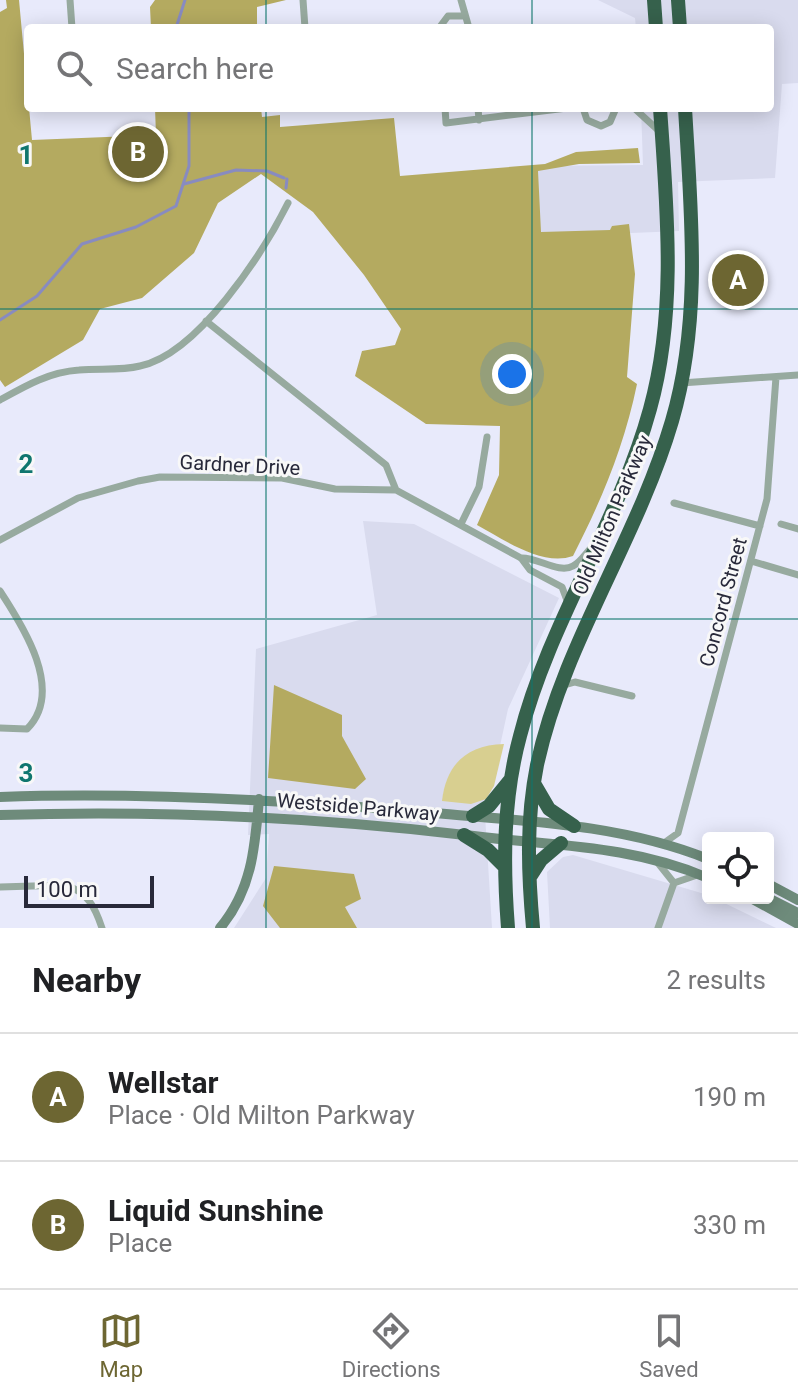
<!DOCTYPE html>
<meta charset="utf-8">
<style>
body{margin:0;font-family:Roboto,sans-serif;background:#f2f2f2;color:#202124}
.controls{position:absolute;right:24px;bottom:24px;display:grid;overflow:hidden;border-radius:8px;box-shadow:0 4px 20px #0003}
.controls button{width:72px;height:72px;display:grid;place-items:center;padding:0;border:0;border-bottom:2px solid #e0e0e0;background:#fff;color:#202124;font:40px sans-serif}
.scale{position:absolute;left:24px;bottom:20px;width:130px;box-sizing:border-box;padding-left:8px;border:4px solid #28293a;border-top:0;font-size:22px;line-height:28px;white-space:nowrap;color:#28293a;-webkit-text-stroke:6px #f8f8f8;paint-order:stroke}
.you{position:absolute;left:512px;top:374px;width:28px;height:28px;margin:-20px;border:6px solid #fff;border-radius:50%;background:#1a73e8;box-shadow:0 0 0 12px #1a73e833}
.badge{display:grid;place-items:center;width:52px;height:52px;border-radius:50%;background:#6d6632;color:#fff;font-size:26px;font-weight:700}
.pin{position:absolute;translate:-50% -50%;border:4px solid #fff;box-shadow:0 2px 8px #0006}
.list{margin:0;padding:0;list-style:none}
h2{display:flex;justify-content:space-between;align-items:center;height:104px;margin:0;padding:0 32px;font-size:34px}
h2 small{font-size:26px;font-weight:400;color:#757577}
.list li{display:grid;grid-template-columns:52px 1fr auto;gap:24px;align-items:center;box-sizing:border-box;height:128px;padding:0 32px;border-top:2px solid #e0e0e0}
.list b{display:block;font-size:30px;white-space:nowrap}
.list p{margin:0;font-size:26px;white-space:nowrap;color:#757577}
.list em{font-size:26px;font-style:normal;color:#757577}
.icon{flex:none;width:44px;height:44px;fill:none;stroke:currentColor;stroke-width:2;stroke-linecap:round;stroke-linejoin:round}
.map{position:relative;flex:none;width:798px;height:928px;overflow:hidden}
.search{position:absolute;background:#fff;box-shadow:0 4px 20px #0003;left:24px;right:24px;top:24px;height:88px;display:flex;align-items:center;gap:20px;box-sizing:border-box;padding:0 28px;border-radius:8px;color:#757577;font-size:30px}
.sheet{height:360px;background:#fff}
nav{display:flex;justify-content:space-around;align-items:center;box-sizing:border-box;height:112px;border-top:2px solid #e0e0e0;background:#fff;font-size:22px;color:#757577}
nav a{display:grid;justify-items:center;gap:4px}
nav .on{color:#6d6632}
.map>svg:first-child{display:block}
</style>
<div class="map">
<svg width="798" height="928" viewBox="0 0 798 928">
<rect width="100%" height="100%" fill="#e8eafb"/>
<!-- built -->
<path fill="#d9dbee" d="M598,0H798V83L782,84L775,178L678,182L679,231L537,237L536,166L643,165L641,108H770V28H636L635,18Z
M363,521L414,524L559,598L508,709L485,815L492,928H234L266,878L269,834L248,835L256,649L377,615Z
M573,855L708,895L776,928H550L547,872L563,857Z"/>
<!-- green -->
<path fill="#d8cf90" d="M504,744L494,786L486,799L471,804L442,801C446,765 466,745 504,744Z"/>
<!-- forest -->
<path fill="#b4aa60" d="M6,0H19L32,140L156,135L155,108H261L262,117L280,115V127L394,118L400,176L545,164L576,152L638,148L640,163L579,164L538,171L541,232L610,230L612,226L629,224L635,274L627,377L637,384C624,447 602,499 573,556C542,567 503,539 477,525L499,475L500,426L426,424L355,376L362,351L395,345L401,329L364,275L313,212L261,174L218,203L194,253L142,298L100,309L83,340L5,387L0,380V12L7,8Z
M155,0H286L257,7V28H151L150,7Z
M274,685L342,715V736L366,779L355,789L268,778Z
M274,866L354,874L361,899L345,907L357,928H280L263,906Z"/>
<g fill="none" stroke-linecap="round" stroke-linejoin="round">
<!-- stream -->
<path stroke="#888bc0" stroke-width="3" d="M176,28L185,0
M184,184L236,170L267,171L284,178
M286,188L287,179
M0,320L37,296L82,244L136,227L176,206L189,166V108"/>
<!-- street -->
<path stroke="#97aa9f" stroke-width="7" d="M70,0L72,28
M303,0L305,28
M461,0L469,28
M439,28L448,16H463
M445,108L446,123L567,108
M478,108L479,120
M583,108L587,120L601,126L610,122L616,108
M634,108L659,131
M206,321L386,465L396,490
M681,383L798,375
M0,400C25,386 49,372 79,370C99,368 120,371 140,366C198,354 263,253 288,203
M674,503L760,526
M461,524L479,487L487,437
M781,524L798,529
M0,540L78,498L138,481L160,477L282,478L335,489L396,490L521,558L530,570L562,587L568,603
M521,558C537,557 559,574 573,566C580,563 586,553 592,547
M751,561L798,575
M0,591C23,626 65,691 27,729L0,728
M561,686L575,682L632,696
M664,843L678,833L767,499L776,377
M658,863L674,883
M0,887L66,885C88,893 95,907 102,928
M658,928L674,883L697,875"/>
<!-- secondary -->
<path stroke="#6e8b7b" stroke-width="10" d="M0,797C145,792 288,800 433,813C525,821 621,824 708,859
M0,815C155,810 311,817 465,835C549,846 629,844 708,878
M768,884L798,900
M751,898L798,924
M768,898L798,913
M220,928C252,890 255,847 259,799"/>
<!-- highway -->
<path stroke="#36614c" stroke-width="14" d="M654,0L656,28
M678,0L680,28
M535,785L549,809L574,826
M473,816L489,806L511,779
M464,835L488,850L505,867
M530,877L541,860L561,843
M508,928C503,863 503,799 520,736C549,622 619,522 650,409C677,312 667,208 660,108
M533,928C528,873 526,820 537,765C563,644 637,540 672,421C702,319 691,212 685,108"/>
</g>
<!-- grid -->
<path fill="none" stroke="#0f766e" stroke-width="2" stroke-opacity="0.55" d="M266,0V28M532,0V28M266,108V928M532,108V928M0,309H798M0,619H798"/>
<g text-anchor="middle" stroke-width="6" stroke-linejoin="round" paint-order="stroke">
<!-- street labels -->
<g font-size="20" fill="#28293a" stroke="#f8f8f8">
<text transform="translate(240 465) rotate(3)" y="7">Gardner Drive</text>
<text transform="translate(612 515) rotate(-67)" y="7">Old Milton Parkway</text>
<text transform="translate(723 602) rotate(-75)" y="7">Concord Street</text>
<text transform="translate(358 807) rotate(5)" y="7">Westside Parkway</text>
</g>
</g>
<g font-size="26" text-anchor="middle" font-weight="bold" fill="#0f766e" stroke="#f8f8f8" stroke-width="6" stroke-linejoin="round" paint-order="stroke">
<text x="26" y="164">1</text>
<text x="26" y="473">2</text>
<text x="26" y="782">3</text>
</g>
</svg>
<div class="controls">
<button><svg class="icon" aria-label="locate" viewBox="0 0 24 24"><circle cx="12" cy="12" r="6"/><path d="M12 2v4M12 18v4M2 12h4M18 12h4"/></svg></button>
</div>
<div class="scale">100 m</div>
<div class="you"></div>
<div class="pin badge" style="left:738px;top:280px">A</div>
<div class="pin badge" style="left:138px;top:152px">B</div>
<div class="search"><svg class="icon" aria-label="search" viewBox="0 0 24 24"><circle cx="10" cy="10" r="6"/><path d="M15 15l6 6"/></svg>Search here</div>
</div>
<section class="sheet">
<h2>Nearby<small>2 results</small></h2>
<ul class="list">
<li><span class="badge">A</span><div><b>Wellstar</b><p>Place · Old Milton Parkway</p></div><em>190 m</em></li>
<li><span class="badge">B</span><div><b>Liquid Sunshine</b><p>Place</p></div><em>330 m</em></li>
</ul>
</section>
<nav>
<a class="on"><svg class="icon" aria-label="map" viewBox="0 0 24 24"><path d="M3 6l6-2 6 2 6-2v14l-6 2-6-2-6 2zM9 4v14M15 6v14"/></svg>Map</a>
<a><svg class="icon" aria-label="directions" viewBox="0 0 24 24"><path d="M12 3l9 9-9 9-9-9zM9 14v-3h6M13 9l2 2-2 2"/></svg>Directions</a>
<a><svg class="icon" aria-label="saved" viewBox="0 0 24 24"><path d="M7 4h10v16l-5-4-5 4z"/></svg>Saved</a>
</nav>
